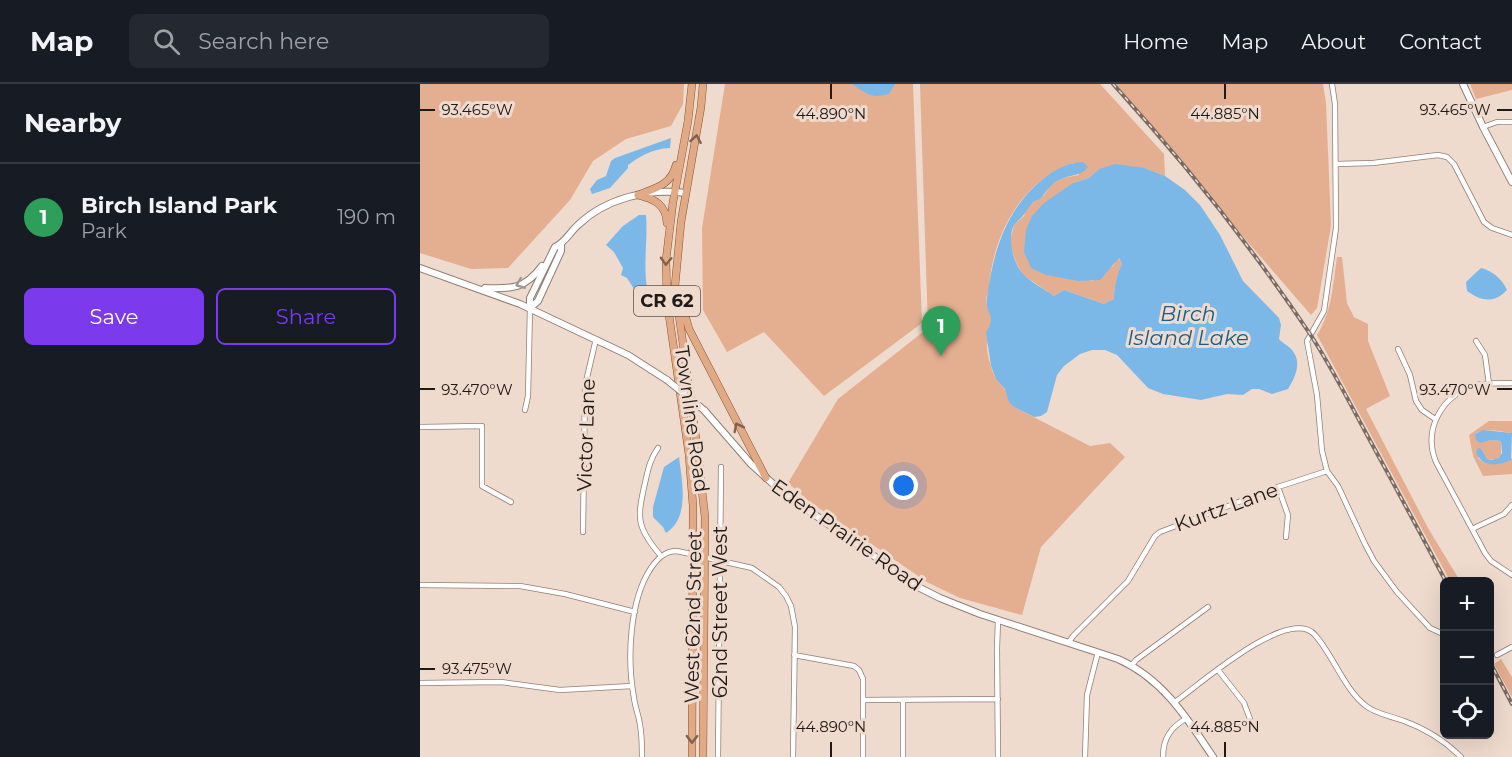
<!DOCTYPE html>
<meta charset="utf-8">
<style>
body{margin:0;font-family:Montserrat,sans-serif;background:#242831;color:#f1f3f6}
.controls{position:absolute;right:18px;bottom:18px;display:grid;overflow:hidden;border-radius:9px;box-shadow:0 6px 24px #0002}
.controls button{width:54px;height:54px;display:grid;place-items:center;padding:0;border:0;border-bottom:2px solid #363941;background:#171b24;color:#f1f3f6;font:30px sans-serif}
.you{position:absolute;left:484px;top:402px;width:21px;height:21px;margin:-15px;border:4px solid #fff;border-radius:50%;background:#1a73e8;box-shadow:0 0 0 9px #1a73e833}
.badge{display:grid;place-items:center;width:39px;height:39px;border-radius:50%;background:#7c3aed;color:#fff;font-size:20px;font-weight:700}
.pin{position:absolute;translate:-50% -50px;filter:drop-shadow(0 2px 3px #0008)}
.pin::after{content:'';position:absolute;top:32px;width:21px;height:18px;background:inherit;clip-path:polygon(0 0,100% 0,50% 100%)}
.list{margin:0;padding:0;list-style:none}
h2{display:flex;justify-content:space-between;align-items:center;height:78px;margin:0;padding:0 24px;font-size:26px}
h2 small{font-size:20px;font-weight:400;color:#9ea1a6}
.list li{display:grid;grid-template-columns:39px 1fr auto;gap:18px;align-items:center;box-sizing:border-box;height:108px;padding:0 24px;border-top:2px solid #363941}
.list b{display:block;font-size:22px;white-space:nowrap}
.list p{margin:0;font-size:20px;white-space:nowrap;color:#9ea1a6}
.list em{font-size:20px;font-style:normal;color:#9ea1a6}
.actions{display:flex;gap:12px;padding:18px 24px}
.actions a{flex:1;padding:14px 0;border:2px solid #7c3aed;border-radius:9px;text-align:center;font-size:21px;color:#7c3aed}
.actions .main{background:#7c3aed;color:#fff}
.icon{flex:none;width:33px;height:33px;fill:none;stroke:currentColor;stroke-width:2;stroke-linecap:round;stroke-linejoin:round}
.map{position:relative;flex:none;width:1092px;height:673px;overflow:hidden}
header{display:flex;align-items:center;gap:36px;box-sizing:border-box;height:84px;padding:0 30px;background:#171b24;border-bottom:2px solid #363941}
header strong{font-size:28px}
nav{display:flex;gap:33px;margin-inline-start:auto;font-size:21px}
.search{width:420px;height:54px;background:#242831;display:flex;align-items:center;gap:15px;box-sizing:border-box;padding:0 21px;border-radius:9px;color:#9ea1a6;font-size:22px}
main{display:flex}
aside{flex:1;background:#171b24}
.map>svg:first-child{display:block}
</style>
<header>
<strong>Map</strong>
<div class="search"><svg class="icon" aria-label="search" viewBox="0 0 24 24"><circle cx="10" cy="10" r="6"/><path d="M15 15l6 6"/></svg>Search here</div>
<nav><a>Home</a><a>Map</a><a>About</a><a>Contact</a></nav>
</header>
<main>
<aside>
<h2>Nearby<small></small></h2>
<ul class="list">
<li><span class="badge" style="background:#2e9e5b">1</span><div><b>Birch Island Park</b><p>Park</p></div><em>190 m</em></li>
</ul>
<div class="actions"><a class="main">Save</a><a>Share</a></div>
</aside>
<div class="map">
<svg width="1092" height="673" viewBox="0 0 1092 673">
<rect width="100%" height="100%" fill="#efdace"/>
<!-- green -->
<path fill="#e4ae90" d="M0,0H264L263,20L251,42L206,55L173,77L150,116L88,184L51,185L0,169Z
M305,0H493L502,239L404,312L344,248L307,268L283,226L282,144Z
M500,0H680L744,70L745,92L725,84L679,85L669,94L653,99L659,197L666,195L672,197L693,182L698,173L702,180C697,190 694,204 694,215L684,220L644,206L634,212L602,190L596,178L591,163V153L594,141L604,132L607,123L624,111L631,101L642,94L659,91L653,79C600,98 573,151 569,204C568,209 566,213 566,217C567,225 572,231 571,239C571,247 568,254 567,262C567,271 571,284 575,293C578,298 583,302 586,307C589,313 589,318 594,323L670,362L690,359L705,373L621,463L602,531L540,514L507,498L390,418L368,399L418,315L508,244Z
M691,0H903L906,19L911,142L897,224L891,231Z
M1050,0H1092V6L1056,15Z
M917,173H922L927,219L934,233L948,240V257L970,312L946,325L1008,444L1040,497H1030L897,251C912,228 913,200 917,173Z
M1069,337H1092V349C1080,348 1066,343 1055,350L1062,358L1071,356L1081,357V373L1076,376L1067,375L1062,368L1058,374C1068,384 1081,380 1092,374V390L1063,392L1053,372L1049,351Z
M1081,575L1092,593V613L1074,580Z"/>
<!-- water -->
<path fill="#7bb8e8" d="M432,0H475L469,10C451,15 447,10 432,0Z
M251,54L250,64C232,65 222,71 208,81V84L190,104L172,110L170,105L177,96L186,92L191,77L195,74Z
M663,78L668,83C660,93 651,90 641,95C631,99 627,107 620,115C609,118 608,127 601,134C600,135 595,140 594,141C587,154 593,179 603,190C611,198 624,205 634,212L644,206L684,220L694,215C694,204 697,189 702,180L699,174L680,196L659,197L626,191L611,184L604,168L606,146L612,132L624,119L653,99L669,94L679,85L695,80L725,84L745,92L765,106L780,121L800,151L823,197L859,234L861,241L859,255C862,259 866,260 870,264C883,276 876,292 868,305L852,310L839,305H832L823,311L807,310L781,316L743,310L728,304L697,271L685,266H672L660,270L644,282L637,291L627,328L621,332L614,333L594,323L589,318L585,305L576,295L571,282L566,248C578,232 564,229 567,214C573,169 585,126 622,96C634,86 646,79 663,78Z
M219,131H226C228,156 223,179 227,204L218,211L207,194L201,191L203,184L194,168L186,161L203,142Z
M1061,184C1073,187 1082,195 1087,206C1074,220 1061,217 1047,207L1046,198Z
M1063,346L1092,349L1091,376C1077,382 1062,384 1056,368L1058,364L1061,365L1067,375L1072,376L1079,374L1082,369L1081,357L1071,356L1060,359L1056,356L1055,350Z
M259,373C262,397 270,434 246,449L243,443L233,433V423L244,383Z"/>
<g fill="none" stroke-linecap="round" stroke-linejoin="round">
<!-- street casing -->
<g stroke="#917e74" stroke-width="6">
<path id="street" d="M912,0L915,20L916,144L904,227L887,257L897,311L902,367L907,387L918,402L945,460L954,477L977,508L1010,544L1021,549
M1063,43L1077,38H1092
M916,80L953,79L1018,71L1027,73L1034,80L1064,138L1072,144L1092,151
M1056,257L1065,271L1069,300
M978,265L990,291L996,317L1002,326L1015,335
M1092,299C1080,300 1065,298 1054,302C1021,312 1003,346 1016,378L1065,469L1071,477L1092,491
M105,326L108,312L110,224
M0,343L62,342V402L91,418
M238,364C230,375 228,386 225,399C217,434 216,443 241,472
M858,403L868,431L866,453
M1052,445L1084,430L1092,421
M163,448L165,302L176,255
M0,501L100,502L145,510L215,528
M649,558L653,552L708,497L735,452L740,448L858,403L907,387
M374,571L434,582L439,586L443,595V673
M1077,571L1092,563
M712,581L716,576L788,523
M798,586L824,619L830,635
M0,599L81,598L140,606L212,602
M443,616L578,615
M483,616V673
M755,618C779,601 869,521 895,551C913,571 924,605 946,622C956,630 971,632 984,637C1006,645 1024,656 1041,673
M222,673C222,662 222,651 220,641C219,632 215,623 214,614C207,576 209,517 231,484C238,474 245,467 257,467L332,484L359,503L366,512L371,522L375,543L373,673
M298,673L301,383
M578,673L577,564L578,536
M665,673L667,611L678,568
M743,673C743,654 751,643 767,634"/>
</g>
<!-- secondary casing -->
<g stroke="#917e74" stroke-width="8">
<path id="secondary" d="M1043,0L1063,43L1092,98
M0,184L100,220L208,271L247,296
M65,204C92,205 105,205 122,182
M110,224V214L135,163C145,159 150,148 158,141C186,114 229,104 266,109
M110,224L118,217L141,167V161
M284,326L331,380L362,408L500,504L520,514L560,530L698,575C743,595 767,634 793,673"/>
</g>
<!-- primary casing -->
<g stroke="#8f522b" stroke-width="8">
<path id="primary" d="M283,0L281,23L261,138L255,202L277,362L285,433L283,673
M218,111C236,104 251,101 256,81
M218,111C235,115 246,121 247,139
M260,213L269,245L346,394
M272,673L273,422L269,371L247,217L246,176L253,118L268,37L272,0"/>
</g>
<!-- street -->
<use href="#street" stroke="#fff" stroke-width="4.5"/>
<!-- secondary -->
<use href="#secondary" stroke="#fff" stroke-width="6"/>
<!-- primary -->
<use href="#primary" stroke="#e0aa87" stroke-width="7"/>
<!-- rail casing -->
<g stroke="#786b64" stroke-width="4">
<path id="rail" d="M693,0C765,79 831,162 890,250C911,282 928,316 946,349C973,399 1000,448 1026,498
M1070,578L1092,620"/>
</g>
<!-- rail -->
<use href="#rail" stroke="#efdace" stroke-width="1.5" stroke-dasharray="4.5" stroke-linecap="butt"/>
<!-- secondary-bridge casing -->
<g stroke="#917e74" stroke-width="8" stroke-linecap="butt">
<path id="secondary-bridge" d="M247,296L284,326"/>
</g>
<!-- secondary-bridge -->
<use href="#secondary-bridge" stroke="#fff" stroke-width="6"/>
</g>
<!-- one-way arrows -->
<defs><path id="oneway-chevron" d="M-2-3.5L2.5 0L-2 3.5" fill="none" stroke-width="1.6" stroke-linecap="round" stroke-linejoin="round" transform="scale(1.5)"/></defs>
<g stroke="#80624e">
<use href="#oneway-chevron" transform="translate(276 55) rotate(-80)"/>
<use href="#oneway-chevron" transform="translate(246 177) rotate(92)"/>
<use href="#oneway-chevron" transform="translate(318 343) rotate(-117)"/>
<use href="#oneway-chevron" transform="translate(272 655) rotate(91)"/>
</g>
<use stroke="#9b9896" href="#oneway-chevron" transform="translate(100 200) rotate(158)"/>
<!-- ticks -->
<path fill="none" stroke="#201915" stroke-width="2" d="M411,0V15M805,0V15M0,26H15M1077,26H1092M0,305H15M1077,305H1092M0,585H15M411,658V673M805,658V673"/>
<g text-anchor="middle" stroke-width="6" stroke-linejoin="round" paint-order="stroke">
<!-- shield labels -->
<rect fill="#efdace" stroke="#5e534c" stroke-width="1.5" x="214" y="202" width="66" height="30" rx="4.5"/>
<g font-size="18" font-weight="bold" fill="#201915">
<text x="247" y="223">CR 62</text>
</g>
<!-- street labels -->
<g font-size="20" fill="#201915" stroke="#efdace">
<text transform="translate(272 335) rotate(82)" y="7">Townline Road</text>
<text transform="translate(166 351) rotate(-88)" y="7">Victor Lane</text>
<text transform="translate(806 423) rotate(-20)" y="7">Kurtz Lane</text>
<text transform="translate(427 451) rotate(35)" y="7">Eden Prairie Road</text>
<text transform="translate(300 528) rotate(-90)" y="7">62nd Street West</text>
<text transform="translate(273 533) rotate(-89)" y="7">West 62nd Street</text>
</g>
<!-- water labels -->
<g font-size="21" font-style="italic" fill="#175d8a" stroke="#efdace">
<text x="768" y="237">Birch<tspan x="768" dy="24">Island Lake</tspan></text>
</g>
</g>
<g font-size="15" text-anchor="middle" fill="#201915" stroke="#efdace" stroke-width="6" stroke-linejoin="round" paint-order="stroke">
<text x="1035" y="31">93.465°W</text>
<text x="57" y="31">93.465°W</text>
<text x="411" y="35">44.890°N</text>
<text x="805" y="35">44.885°N</text>
<text x="1035" y="311">93.470°W</text>
<text x="57" y="311">93.470°W</text>
<text x="57" y="590">93.475°W</text>
<text x="411" y="648">44.890°N</text>
<text x="805" y="648">44.885°N</text>
</g>
</svg>
<div class="controls">
<button>+</button>
<button>−</button>
<button><svg class="icon" aria-label="locate" viewBox="0 0 24 24"><circle cx="12" cy="12" r="6"/><path d="M12 2v4M12 18v4M2 12h4M18 12h4"/></svg></button>
</div>
<div class="you"></div>
<div class="pin badge" style="left:521px;top:272px;background:#2e9e5b">1</div>
</div>
</main>
